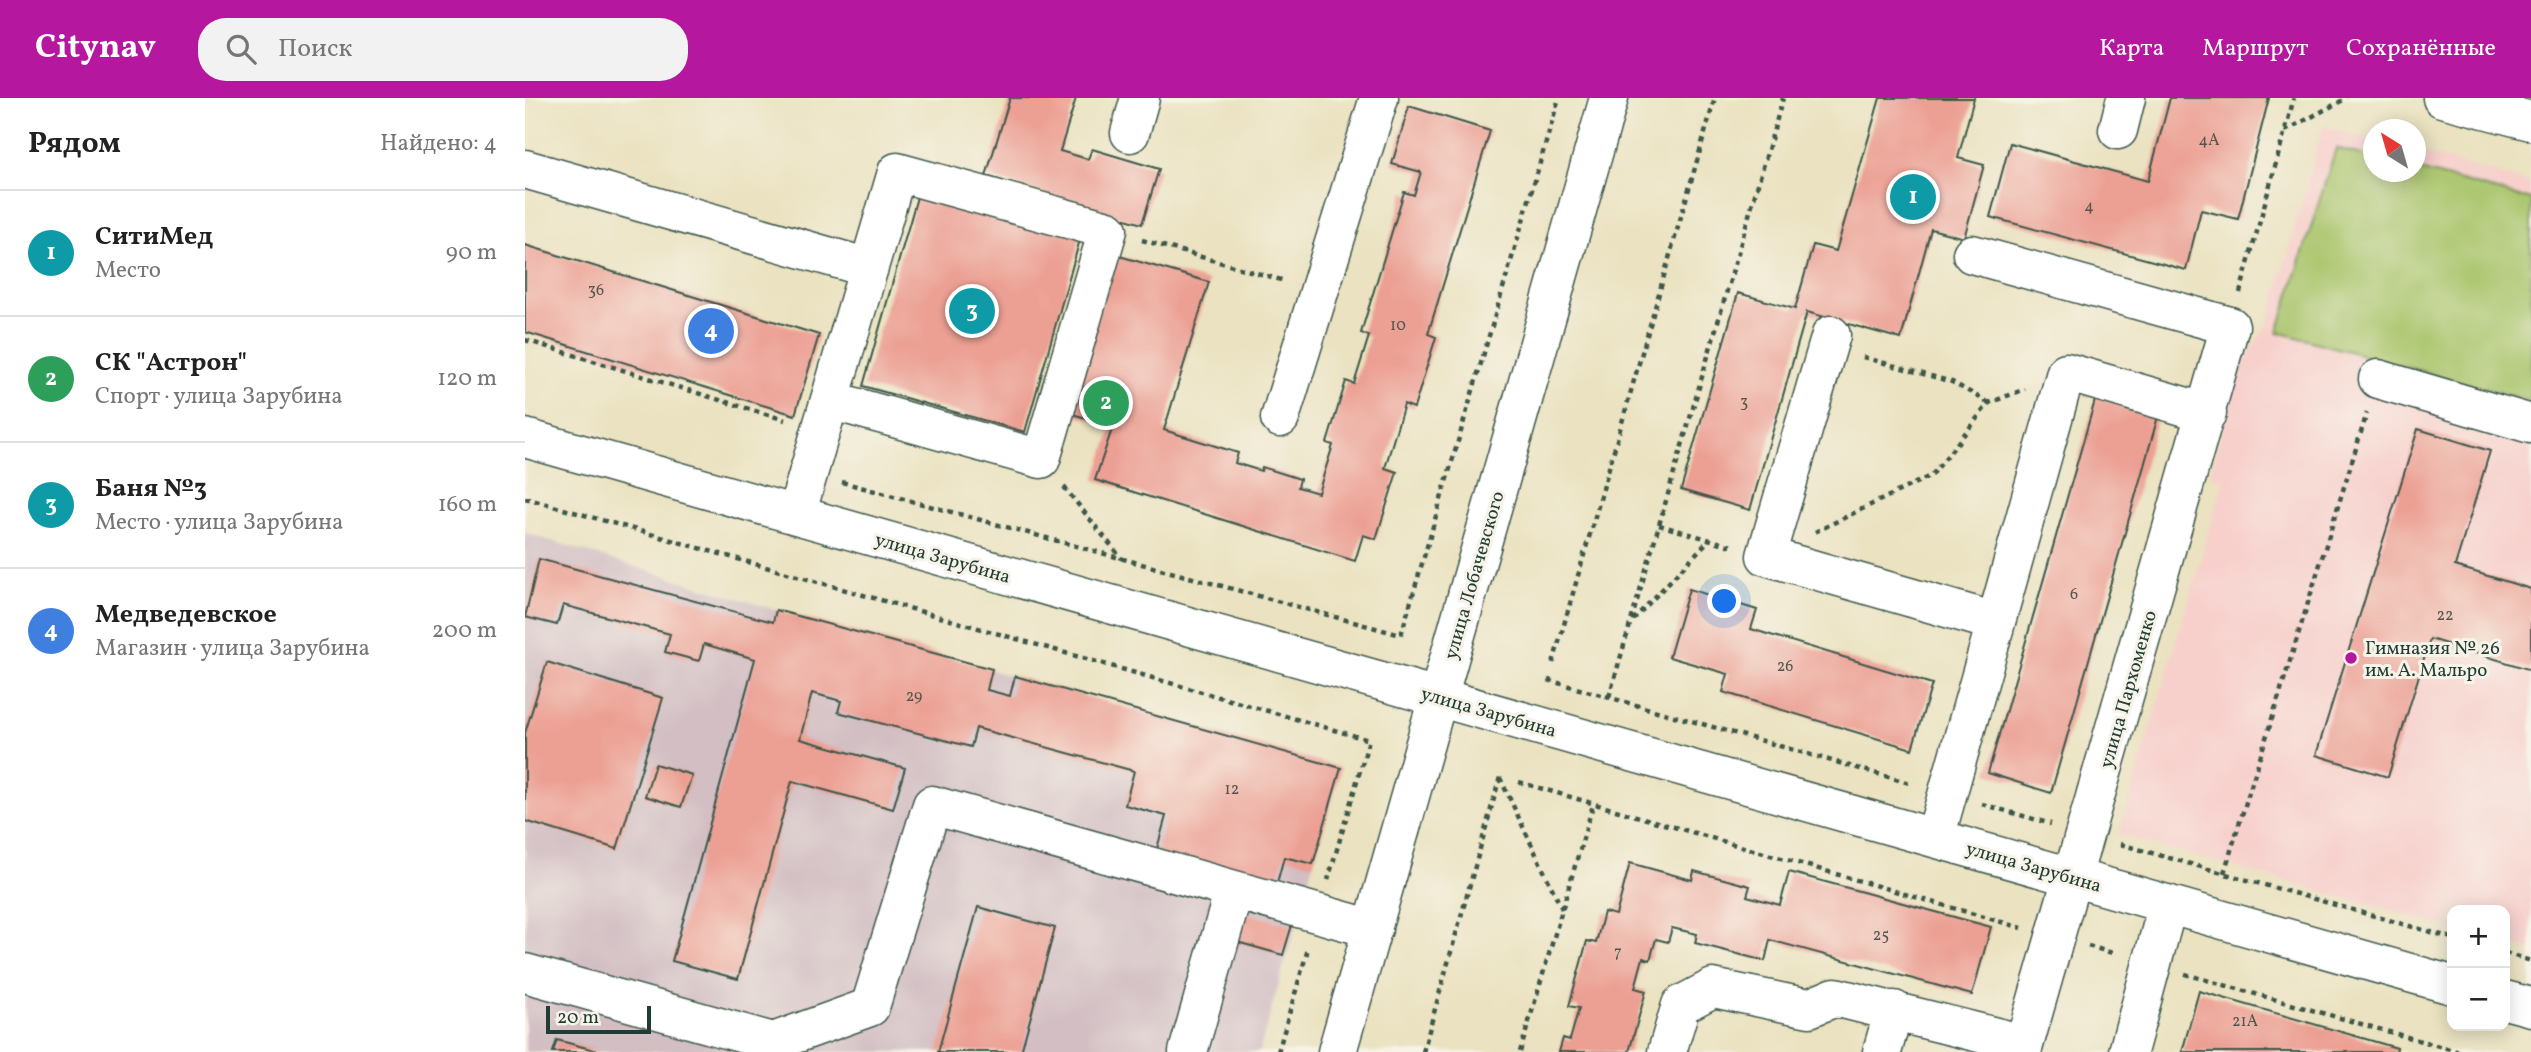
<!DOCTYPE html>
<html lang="ru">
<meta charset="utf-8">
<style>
body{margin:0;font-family:Vollkorn,serif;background:#f2f2f2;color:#222}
.controls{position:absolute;right:21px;bottom:21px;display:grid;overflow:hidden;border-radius:14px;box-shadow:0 4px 18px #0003}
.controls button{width:63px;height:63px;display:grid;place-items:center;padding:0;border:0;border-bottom:2px solid #e0e0e0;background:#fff;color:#222;font:35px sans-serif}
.compass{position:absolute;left:1838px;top:21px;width:63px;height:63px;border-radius:50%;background:#fff;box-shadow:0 4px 18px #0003;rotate:323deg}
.scale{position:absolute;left:21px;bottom:18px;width:105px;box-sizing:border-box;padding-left:7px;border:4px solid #1f3d34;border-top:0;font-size:19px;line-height:24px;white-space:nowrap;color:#1f3d34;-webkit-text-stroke:5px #f7f3e8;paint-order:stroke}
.you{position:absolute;left:1200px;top:504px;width:24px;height:24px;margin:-18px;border:5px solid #fff;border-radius:50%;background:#1a73e8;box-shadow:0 0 0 10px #1a73e833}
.badge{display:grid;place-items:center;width:46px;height:46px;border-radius:50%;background:#b5179e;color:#fff;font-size:23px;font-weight:700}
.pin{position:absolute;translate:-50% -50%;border:4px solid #fff;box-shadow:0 2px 7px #0006}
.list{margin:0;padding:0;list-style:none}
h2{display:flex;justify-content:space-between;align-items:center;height:91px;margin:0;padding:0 28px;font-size:30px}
h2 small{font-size:23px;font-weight:400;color:#767676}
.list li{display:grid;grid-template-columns:46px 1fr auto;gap:21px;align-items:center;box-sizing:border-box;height:126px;padding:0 28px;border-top:2px solid #e0e0e0}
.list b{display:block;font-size:26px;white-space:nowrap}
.list p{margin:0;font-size:23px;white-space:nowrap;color:#767676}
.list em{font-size:23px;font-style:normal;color:#767676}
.icon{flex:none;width:38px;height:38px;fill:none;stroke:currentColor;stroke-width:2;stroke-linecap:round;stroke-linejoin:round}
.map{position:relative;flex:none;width:2006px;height:954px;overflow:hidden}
header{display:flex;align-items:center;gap:42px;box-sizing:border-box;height:98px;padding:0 35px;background:#b5179e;color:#fff}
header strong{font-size:33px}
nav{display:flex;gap:38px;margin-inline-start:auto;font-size:24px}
.search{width:490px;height:63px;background:#f2f2f2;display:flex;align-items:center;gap:18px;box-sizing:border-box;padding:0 24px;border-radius:28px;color:#767676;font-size:26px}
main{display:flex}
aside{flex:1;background:#fff}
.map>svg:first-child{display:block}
</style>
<header>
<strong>Citynav</strong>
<div class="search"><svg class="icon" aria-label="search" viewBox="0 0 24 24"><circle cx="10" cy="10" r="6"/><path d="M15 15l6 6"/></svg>Поиск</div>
<nav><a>Карта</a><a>Маршрут</a><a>Сохранённые</a></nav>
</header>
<main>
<aside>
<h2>Рядом<small>Найдено: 4</small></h2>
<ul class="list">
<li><span class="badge" style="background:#0f9aa8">1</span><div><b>СитиМед</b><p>Место</p></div><em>90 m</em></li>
<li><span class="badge" style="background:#2e9e5b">2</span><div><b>СК &quot;Астрон&quot;</b><p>Спорт · улица Зарубина</p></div><em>120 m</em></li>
<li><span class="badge" style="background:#0f9aa8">3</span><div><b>Баня №3</b><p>Место · улица Зарубина</p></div><em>160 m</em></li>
<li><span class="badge" style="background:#3f7fe0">4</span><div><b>Медведевское</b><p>Магазин · улица Зарубина</p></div><em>200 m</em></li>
</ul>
</aside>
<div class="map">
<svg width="2006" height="954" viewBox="0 0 2006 954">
<rect width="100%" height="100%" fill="#f7f3e8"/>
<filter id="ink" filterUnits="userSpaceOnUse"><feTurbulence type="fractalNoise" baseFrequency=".0143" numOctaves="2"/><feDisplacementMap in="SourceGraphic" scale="14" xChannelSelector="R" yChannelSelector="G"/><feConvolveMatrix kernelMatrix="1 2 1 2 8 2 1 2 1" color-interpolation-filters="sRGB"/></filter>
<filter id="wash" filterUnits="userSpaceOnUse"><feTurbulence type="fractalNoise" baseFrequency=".00686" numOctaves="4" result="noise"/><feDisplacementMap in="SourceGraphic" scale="28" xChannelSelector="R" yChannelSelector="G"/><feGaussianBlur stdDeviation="1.57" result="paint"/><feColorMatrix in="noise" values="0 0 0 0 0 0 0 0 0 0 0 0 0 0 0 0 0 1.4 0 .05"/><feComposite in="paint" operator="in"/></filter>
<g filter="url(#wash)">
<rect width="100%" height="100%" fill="#eae2c0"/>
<!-- built -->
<path fill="#f7d0cc" d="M1798,28L1848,42V74H1890L1891,53L2006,85V852L1980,845V812H1927V830L1594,737L1699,382L1684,377L1715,270L1743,225Z"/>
<!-- industrial -->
<path fill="#d2bec3" d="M0,435L251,512L816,670L734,954H0Z"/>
<!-- green -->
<path fill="#a9c46a" stroke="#64804f" stroke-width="2" d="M1811,50L1848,60V74H1890L1891,71L2006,102V303L1753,234Z"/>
<g id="blocks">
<!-- building -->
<path fill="#ec9f93" d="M485,0H551L535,53L563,61L567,51L634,71L617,126L461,78Z
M1355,0H1449L1433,60L1459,67L1439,140L1406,131L1376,241L1282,214L1225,412L1156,392L1213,195L1270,211L1288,147L1311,153Z
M1645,0H1744L1713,121L1676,112L1661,172L1465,119L1485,45L1623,83Z
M884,8L965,33L903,236L911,239L889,310L879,306L860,370L872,374L851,441L838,437L830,463L570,382L588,328L544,315L591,157L684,184L639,332L713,355L710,365L736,373L737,369L775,381L773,389L793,395L808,347L802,345L821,283L829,286L844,238L836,235L879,94L889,97L896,74L867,66Z
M394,92L556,138L500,334L338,288Z
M0,147L294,237L270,317L0,234Z
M1571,299L1634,315L1526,695L1463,675Z
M1893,331L1965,353L1930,468L2006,491V572L1905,541L1863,679L1791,657Z
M14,461L248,524L251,512L467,571L462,592L485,598L490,578L816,670L788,766L759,759L750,792L630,758L641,718L600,707L609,673L451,630L446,649L313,614L316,603L287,595L275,641L380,670L368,711L267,683L213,881L147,863L230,561L179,546L174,563L140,554L145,536L38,507L32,527L0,519Z
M1164,491L1232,512L1226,531L1407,586L1387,651L1198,594L1203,576L1144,559Z
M22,564L138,600L92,751L0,723V635Z
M130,666L167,677L156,709L120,698Z
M1105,765L1167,782L1169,773L1225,788L1222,798L1255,807L1264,774L1466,829L1447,897L1245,842L1240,863L1170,845L1172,836L1147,830L1143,844L1131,841L1125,862L1118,860L1110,890L1121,893L1104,954H1034L1038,940L1045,942L1054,910L1044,908L1062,843L1071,845L1079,814L1091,817Z
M453,809L530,830L496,954H413Z
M720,815L767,827L758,857L712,844Z
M1674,893L1872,950L1871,954H1657Z
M32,942L73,953V954H28Z"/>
</g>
</g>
<g filter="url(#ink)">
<use href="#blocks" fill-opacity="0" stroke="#3d5649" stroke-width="2"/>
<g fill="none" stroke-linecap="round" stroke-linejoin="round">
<!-- minor casing -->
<g stroke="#3d5649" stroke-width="41">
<path id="minor" d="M1917,0L2006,23
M1593,32L1601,0
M605,35L615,0
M0,71L344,170
M1447,156L1705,228L1497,954
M1306,237L1241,458L1471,524L1541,274L1682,315
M1853,281L2006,326
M755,320L854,0
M0,340L1927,887
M271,417L372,74L583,132L516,361L305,302
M1410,740L1471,524
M0,875L248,944L345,909L407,707L848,831
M1980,902L2006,909
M663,954L709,792
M812,954L1084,0
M1142,954L1156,907L1188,890L1284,910L1310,899L1499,946
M1357,954L1369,912
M1603,954L1643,806"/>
</g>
<!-- path -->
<path stroke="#3d5649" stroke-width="4.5" stroke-dasharray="5 5" stroke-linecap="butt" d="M1760,33L1822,0
M617,142L760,183
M1715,195L1769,0
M0,242L260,322
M1338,259L1427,284L1464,305
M317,384L876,537L1034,0
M539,389L597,461
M0,400L844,642L803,782
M1134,427L1207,448
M1290,434L1407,377L1464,305L1500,291
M1108,522L1184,442
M1028,565L1190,0
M1023,582L1388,686
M1084,599L1258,0
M975,680L1037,811
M994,684L1497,830
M1457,706L1526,726
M1595,746L1927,840
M1699,775L1842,315
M1563,848L1591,856
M1980,855L2006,863
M1660,876L1935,954
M753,954L783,851
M898,954L975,679
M995,954L1068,707"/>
<!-- minor -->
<use href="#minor" stroke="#fff" stroke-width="38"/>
</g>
</g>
<!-- markers -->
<circle fill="#b5179e" stroke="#f7f3e8" stroke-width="2.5" cx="1826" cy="560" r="7"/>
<g text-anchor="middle" stroke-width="6" stroke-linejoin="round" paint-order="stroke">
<!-- number labels -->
<g font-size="16" fill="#52564c">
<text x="1684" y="47">4А</text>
<text x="1564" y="113">4</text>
<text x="71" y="197">36</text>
<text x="873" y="232">10</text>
<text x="1219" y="309">3</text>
<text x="1549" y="501">6</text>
<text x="1920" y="522">22</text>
<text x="1260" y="573">26</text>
<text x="389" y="603">29</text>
<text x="707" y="696">12</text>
<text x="1356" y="842">25</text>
<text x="1093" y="859">7</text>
<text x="1720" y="928">21А</text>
</g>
<!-- street labels -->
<g font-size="19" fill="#1f3d34" stroke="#f7f3e8">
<text transform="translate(418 459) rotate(16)" y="7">улица Зарубина</text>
<text transform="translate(948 477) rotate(-74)" y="7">улица Лобачевского</text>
<text transform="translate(1602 591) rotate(-74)" y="7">улица Пархоменко</text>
<text transform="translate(964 613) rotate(16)" y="7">улица Зарубина</text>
<text transform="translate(1509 768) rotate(16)" y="7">улица Зарубина</text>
</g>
<!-- poi labels -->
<g font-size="19" fill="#1f3d34" stroke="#f7f3e8" text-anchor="start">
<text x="1840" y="556">Гимназия № 26<tspan x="1840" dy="22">им. А. Мальро</tspan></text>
</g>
</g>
</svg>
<div class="controls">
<button>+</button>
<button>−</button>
</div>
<svg class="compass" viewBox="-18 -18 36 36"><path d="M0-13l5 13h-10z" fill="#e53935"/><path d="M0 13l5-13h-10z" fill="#767676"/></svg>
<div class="scale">20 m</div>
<div class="you"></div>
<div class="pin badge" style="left:1388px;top:99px;background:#0f9aa8">1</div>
<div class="pin badge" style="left:581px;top:305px;background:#2e9e5b">2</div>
<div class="pin badge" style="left:447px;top:213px;background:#0f9aa8">3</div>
<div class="pin badge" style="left:186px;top:233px;background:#3f7fe0">4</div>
</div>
</main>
